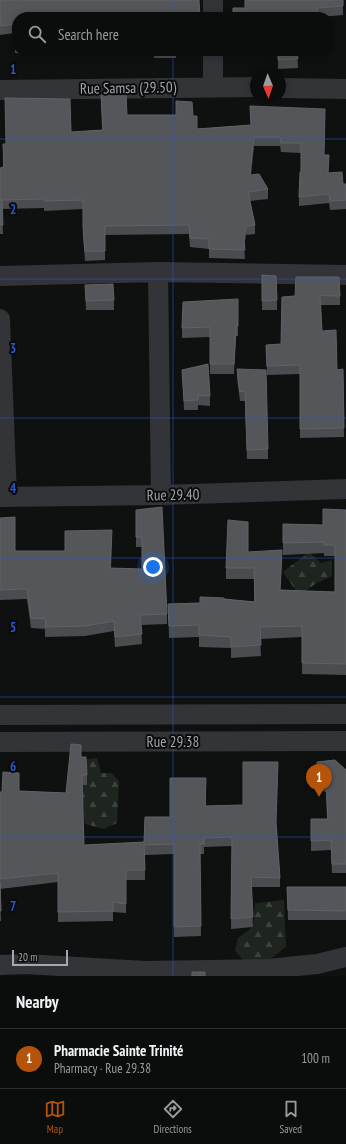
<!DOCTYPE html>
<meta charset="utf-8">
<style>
body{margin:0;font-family:"PT Sans Narrow",sans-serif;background:#191a1a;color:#f1f3f6}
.compass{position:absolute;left:250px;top:68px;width:36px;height:36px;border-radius:50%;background:#0b0c0c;box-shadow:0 2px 10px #0003;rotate:178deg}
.scale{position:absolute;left:12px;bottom:10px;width:56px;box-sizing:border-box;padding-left:4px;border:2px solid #a2a7b0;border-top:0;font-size:11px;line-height:14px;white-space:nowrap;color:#a2a7b0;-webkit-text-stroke:3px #0b0b0b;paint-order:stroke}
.you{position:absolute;left:153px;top:567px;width:14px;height:14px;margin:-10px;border:3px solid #fff;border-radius:50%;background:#1a73e8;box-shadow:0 0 0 6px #1a73e833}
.badge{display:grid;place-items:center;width:26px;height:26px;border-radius:50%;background:#b45309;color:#fff;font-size:13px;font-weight:700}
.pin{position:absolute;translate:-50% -33px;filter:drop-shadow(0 1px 2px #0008)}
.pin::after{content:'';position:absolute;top:21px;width:14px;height:12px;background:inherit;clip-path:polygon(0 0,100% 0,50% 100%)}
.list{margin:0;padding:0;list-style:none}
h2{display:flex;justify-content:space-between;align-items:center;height:52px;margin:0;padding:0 16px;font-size:17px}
h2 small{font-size:13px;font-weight:400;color:#9a9b9d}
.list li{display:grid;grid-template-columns:26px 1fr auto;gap:12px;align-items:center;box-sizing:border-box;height:60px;padding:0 16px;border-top:1px solid #2b2c2d}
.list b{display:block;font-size:15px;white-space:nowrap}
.list p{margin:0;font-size:13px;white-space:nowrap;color:#9a9b9d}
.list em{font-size:13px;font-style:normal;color:#9a9b9d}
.icon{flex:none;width:22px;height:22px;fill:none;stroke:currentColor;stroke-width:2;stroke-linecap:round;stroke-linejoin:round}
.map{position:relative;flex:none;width:346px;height:976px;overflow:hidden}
.search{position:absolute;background:#0b0c0c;box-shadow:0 2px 10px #0003;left:12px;right:12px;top:12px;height:44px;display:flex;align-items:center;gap:10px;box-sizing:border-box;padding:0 14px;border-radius:16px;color:#9a9b9d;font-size:15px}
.sheet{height:112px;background:#0b0c0c}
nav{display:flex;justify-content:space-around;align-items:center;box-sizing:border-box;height:56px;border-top:1px solid #2b2c2d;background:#0b0c0c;font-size:11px;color:#9a9b9d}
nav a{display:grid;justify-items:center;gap:2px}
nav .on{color:#b45309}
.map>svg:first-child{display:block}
</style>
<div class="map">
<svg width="346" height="976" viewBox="0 0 346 976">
<defs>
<pattern id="forest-firs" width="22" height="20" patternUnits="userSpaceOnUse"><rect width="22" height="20" fill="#1e251f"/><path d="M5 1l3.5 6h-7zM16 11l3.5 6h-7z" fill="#3c423d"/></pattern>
</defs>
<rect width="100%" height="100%" fill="#0f1010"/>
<!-- forest -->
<path fill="url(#forest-firs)" d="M309,552L321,563L332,560V576L317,583L299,595L283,572Z
M97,758L101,773H111L119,781L117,823L104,829L85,824L82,789L87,778V759Z
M284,900L286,947L269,960L246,964L235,950L238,938L253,927L255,903Z"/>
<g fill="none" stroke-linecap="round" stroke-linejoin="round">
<!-- minor -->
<path stroke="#333437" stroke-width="20" d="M213,17V0
M213,87V51
M280,88L346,89
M0,90L256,87
M158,272L161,495
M0,276L158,272L346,275
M0,319L7,497
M0,497L161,495L346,489
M0,715L346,714
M0,742L346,741
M0,965L26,964L145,971L268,969L317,964L346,957"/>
</g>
<!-- wall -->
<path fill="#4b4c4f" d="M0,0H14L200,17H17V51H36V54L15,53V33L0,35Z
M343,6V15L320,17H233L245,8Z
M154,51H176V58H154Z
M278,51H297L298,68L278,69Z
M101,95L127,115H176V101L193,116L197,129L251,125L250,106L324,155L328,173L343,184H346V209L330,210L329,203L299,206V197L301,172V153L281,152L280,146H254L251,175L268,189V199L250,201L255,225V234L246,235L244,246L245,259L209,258V249L190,247L189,234L105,235V260L85,261L83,236V209L44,211V208L2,209L3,234H0V168L3,167V144H6L71,132L102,130Z
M262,275L277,300V310H262Z
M85,285L114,300V310H86Z
M340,296V305H321L322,331L337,370L343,369L344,437L300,438V374L267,375L266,345L281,344L282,297Z
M238,299V336H236L234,374H210V337L182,338V328Z
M237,369L268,449V459H247L245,401H240L237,378Z
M182,370L210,396V406L198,405V410H184Z
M323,509L346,510V675L302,674V637L260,639L261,656L231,658V648L199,647V637L169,638L168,604L200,603L224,599L254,602V579H226V568L248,552L282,561L280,590L335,592V556H324V553L283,555V524L323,525Z
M136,510L167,614V624L141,625L142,644L115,647L114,631L85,636L45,637V629L31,628L27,599L0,600V518L15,551H65L112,540L111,568L142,569V547H136Z
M81,757L87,775V785H82L84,845L144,842L170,817L206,788V806L276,824L280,878V887H251L253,927L231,929L232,846L204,847V854H200L201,936L174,937V854L145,855V880H126V913L113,912V921L58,922V882L0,889L1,921H0V792L19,791L66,793Z
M317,762L346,770V873H332L331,850L311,851V819H327L326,792L318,790Z
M287,887H346V920H288Z"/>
<!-- shaded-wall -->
<path fill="#2f3032" d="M254,137V146L250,184V175Z
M246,226V235L244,251V241Z
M282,550V561L280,601V590Z"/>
<!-- building -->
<path fill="#54565a" stroke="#606267" d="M0,0H199L200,17H154V16L139,17H17V44H15V24L0,26Z
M245,0H343V6L317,8V17H233V8H245Z
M278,51H297L298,59L278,60Z
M126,94L127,115H176V101L192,102L193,116H197V129L251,125L250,106L325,109L324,155H329L328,173L342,172L343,184H346V200L330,201L329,194L299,197L300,172H301V143H281L280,137H254L250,175L259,174L268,189L248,192L255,225L246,226L244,241L245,250L209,249V239L190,238L189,225L105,226V251H85L83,227V200L44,201V199L2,200L3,225H0V168L4,167L3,144H6L5,98L70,99L71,132L103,130L101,95Z
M262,275L276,276L277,300L262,301Z
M296,277H339L340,296H320L322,331L336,330L337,370L343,369L344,428L300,429V365L267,366L266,345L281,344L282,297L295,296Z
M113,284L114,300L86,301L85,285Z
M238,299V326H236L234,364H210V327L182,328L183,302Z
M208,364L210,396L198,395V400L184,401L182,370Z
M237,369L266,370L268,449L247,450L245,391L240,392Z
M162,507L167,614L140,615L142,634L115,637L114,621L85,626L45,627L46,619L31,618L27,589L0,590V518L15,517V551H65V531L112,530L110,568L142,569V537H136V510Z
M323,509L346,510V664L302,663V626L260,627L261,645L231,647V637L199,635V625L169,626L168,604L200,603V597L224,598V599L255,602L254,568H226L228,520L248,522V552L282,550L280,590L335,592V545H324V542L283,543V524L323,525Z
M71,744L81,745V757H86L87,775H82L84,845L144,842L145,817H170V778H206L205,806L243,805V762H278L276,822L280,878L251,877L253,917L231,919L232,837L204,838V844H200L201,926L174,927V844L144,845L145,870H126V904L113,902V911L58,912V873L0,879V792H2L3,772L19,773V791L66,793Z
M335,760L346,770V864H332L331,840L311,841V819H328L326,782L318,780L317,762Z
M0,882L1,911H0Z
M287,887H346V911L288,910Z
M192,972H205V976H192Z"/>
<!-- grid -->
<path fill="none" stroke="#2a57d4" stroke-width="1" stroke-opacity="0.55" d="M173,0V17M173,51V976M0,139H346M0,279H346M0,418H346M0,558H346M0,697H346M0,837H346"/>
<g text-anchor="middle" stroke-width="4" stroke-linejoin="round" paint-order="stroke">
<!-- street labels -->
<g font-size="15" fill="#a2a7b0" stroke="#0b0b0b">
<text transform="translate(128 88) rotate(-1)" y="5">Rue Samsa (29.50)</text>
<text transform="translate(173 495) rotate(-1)" y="5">Rue 29.40</text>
<text x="173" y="747">Rue 29.38</text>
</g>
</g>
<g font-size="13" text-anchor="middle" font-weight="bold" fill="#2a57d4" stroke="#0b0b0b" stroke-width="4" stroke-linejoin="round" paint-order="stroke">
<text x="13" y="74">1</text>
<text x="13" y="214">2</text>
<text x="13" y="353">3</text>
<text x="13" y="493">4</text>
<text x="13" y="632">5</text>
<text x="13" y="771">6</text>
<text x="13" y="911">7</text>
</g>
</svg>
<svg class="compass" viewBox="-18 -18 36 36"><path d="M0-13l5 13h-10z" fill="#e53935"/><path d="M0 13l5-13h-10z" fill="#9a9b9d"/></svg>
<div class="scale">20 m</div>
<div class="you"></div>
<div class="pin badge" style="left:319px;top:797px">1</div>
<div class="search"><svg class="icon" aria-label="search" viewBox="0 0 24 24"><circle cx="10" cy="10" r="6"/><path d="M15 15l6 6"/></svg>Search here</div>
</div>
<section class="sheet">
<h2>Nearby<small></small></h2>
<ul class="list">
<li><span class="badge">1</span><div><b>Pharmacie Sainte Trinité</b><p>Pharmacy · Rue 29.38</p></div><em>100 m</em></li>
</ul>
</section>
<nav>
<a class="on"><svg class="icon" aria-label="map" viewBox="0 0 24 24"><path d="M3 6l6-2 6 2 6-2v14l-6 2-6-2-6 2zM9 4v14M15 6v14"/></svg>Map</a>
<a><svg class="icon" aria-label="directions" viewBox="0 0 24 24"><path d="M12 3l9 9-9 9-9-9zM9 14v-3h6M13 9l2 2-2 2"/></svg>Directions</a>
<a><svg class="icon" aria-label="saved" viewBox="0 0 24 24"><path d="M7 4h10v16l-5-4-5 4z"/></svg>Saved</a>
</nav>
